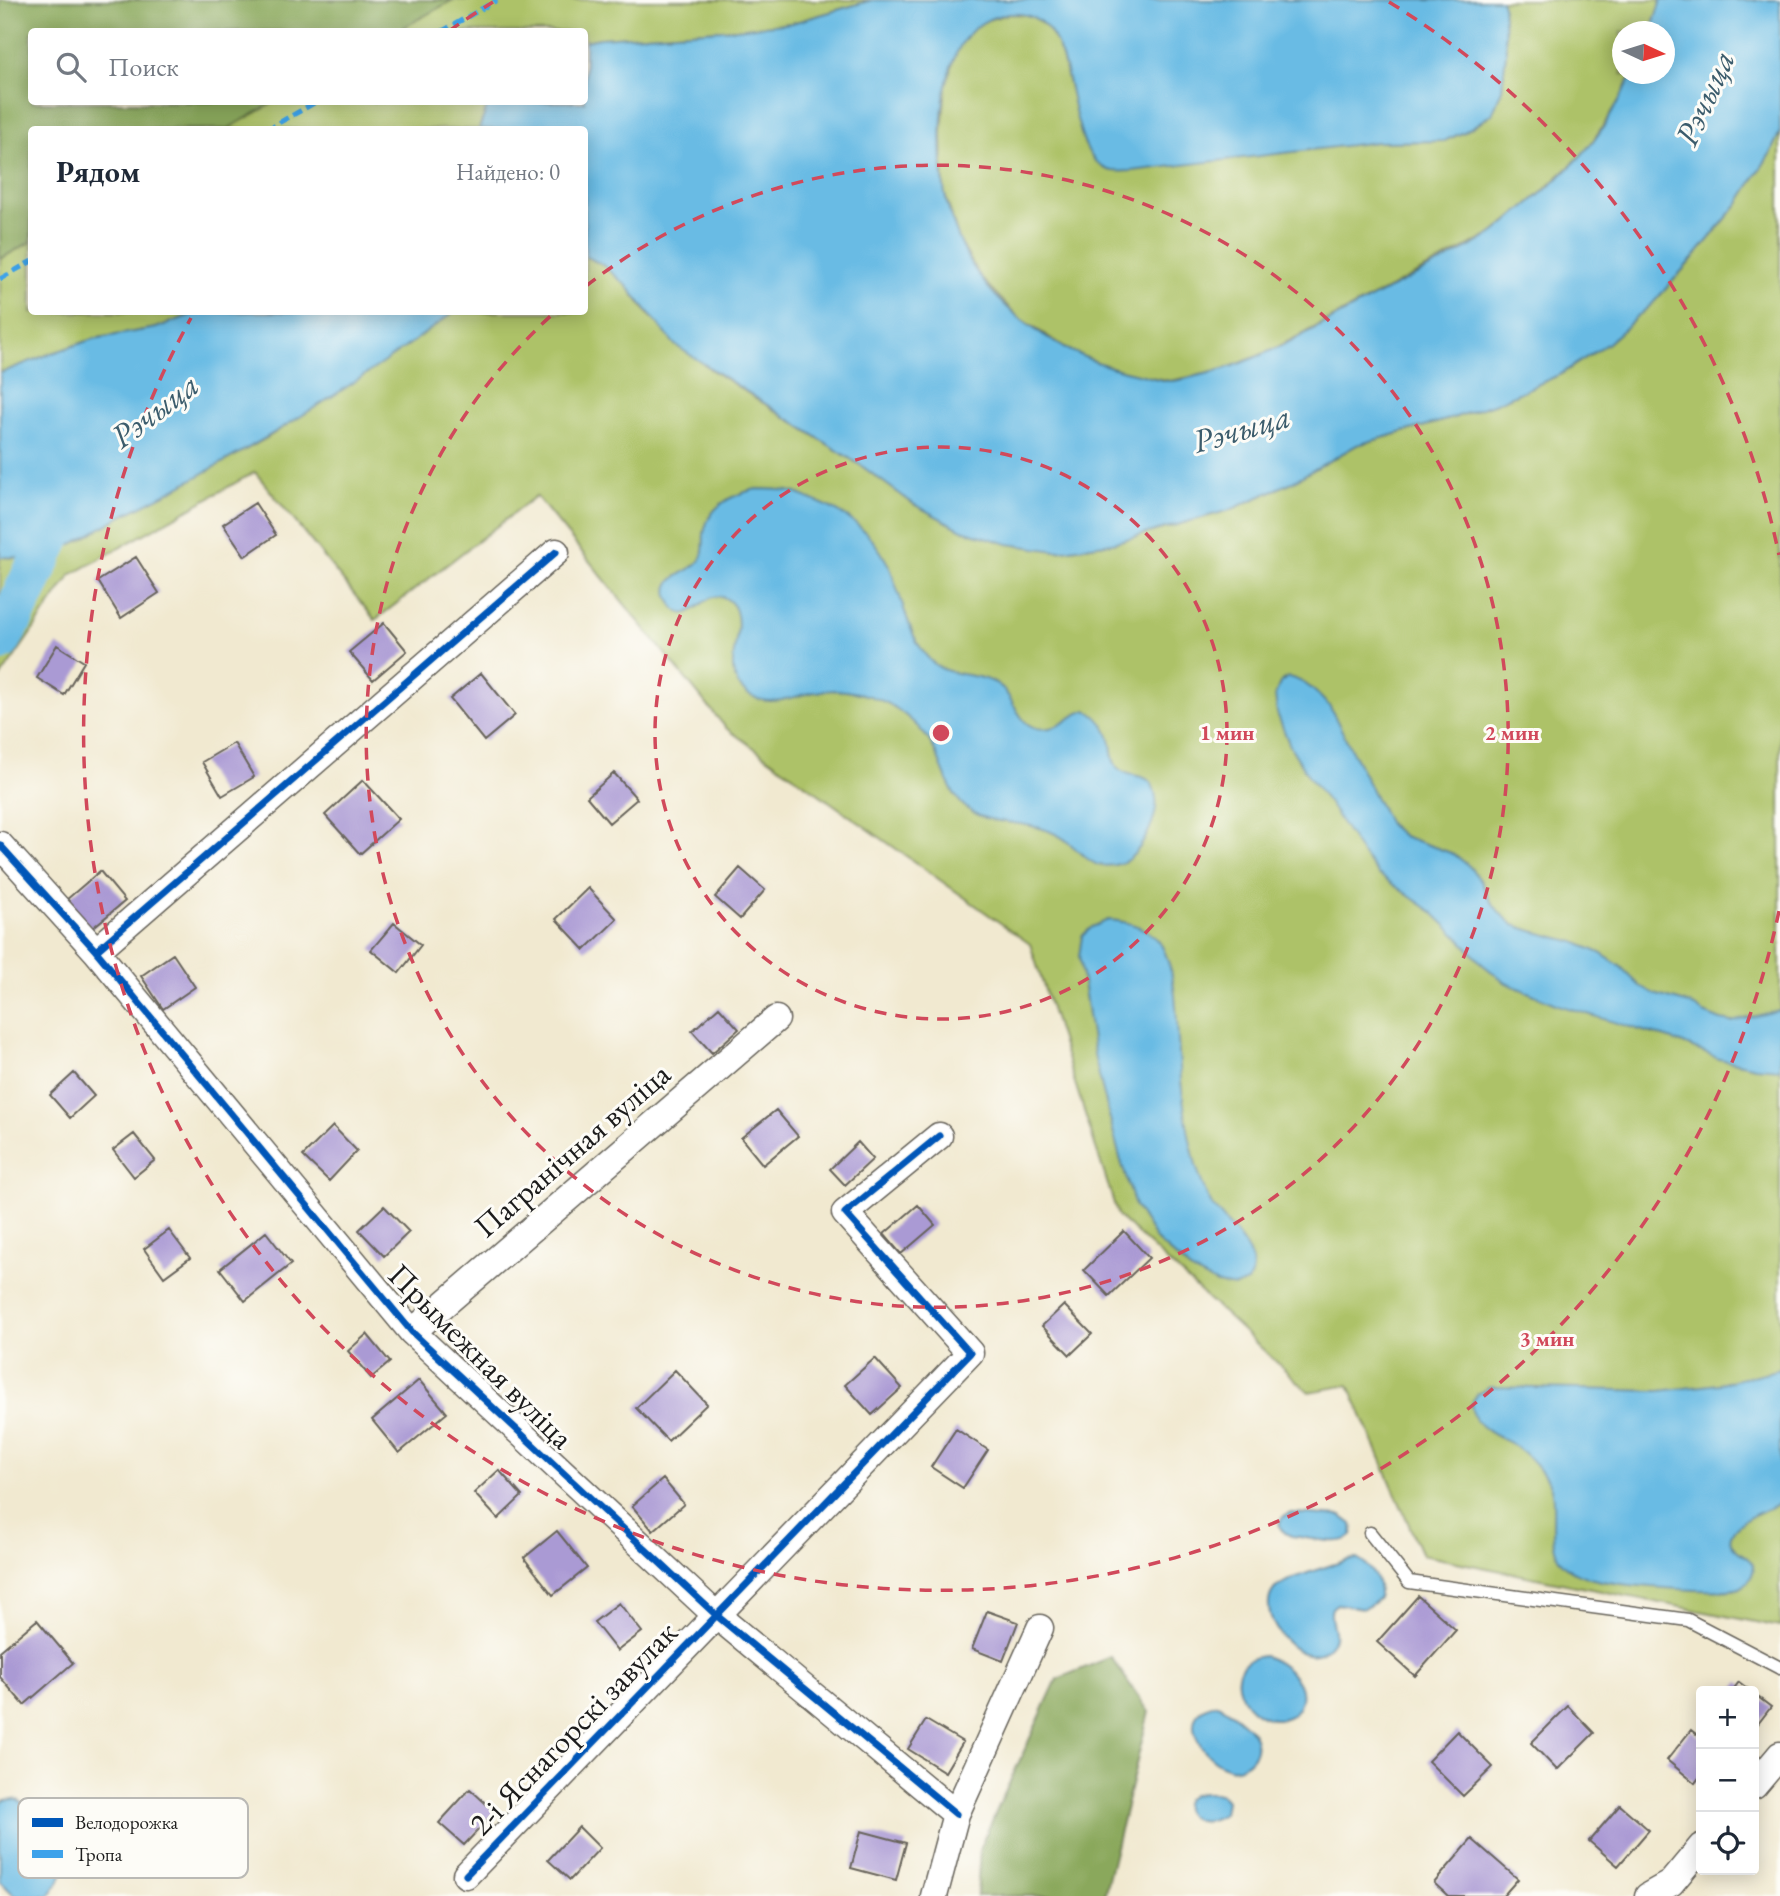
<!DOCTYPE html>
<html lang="ru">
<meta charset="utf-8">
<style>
body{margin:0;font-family:"EB Garamond",serif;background:#f2f2f3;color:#1f2937}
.controls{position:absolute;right:21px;bottom:21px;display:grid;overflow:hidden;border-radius:7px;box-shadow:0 4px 18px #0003}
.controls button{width:63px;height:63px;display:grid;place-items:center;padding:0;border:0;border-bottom:2px solid #e0e1e3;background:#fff;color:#1f2937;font:35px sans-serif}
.compass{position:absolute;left:1612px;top:21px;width:63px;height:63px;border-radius:50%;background:#fff;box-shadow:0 4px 18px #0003;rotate:94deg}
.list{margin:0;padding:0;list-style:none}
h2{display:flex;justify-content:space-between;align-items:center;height:91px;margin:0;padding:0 28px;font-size:30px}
h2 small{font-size:23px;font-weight:400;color:#747a83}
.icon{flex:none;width:38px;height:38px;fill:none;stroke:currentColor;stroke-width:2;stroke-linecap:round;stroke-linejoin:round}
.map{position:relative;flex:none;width:1780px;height:1896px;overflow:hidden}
.search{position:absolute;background:#fff;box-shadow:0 4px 18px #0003;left:28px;top:28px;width:560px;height:77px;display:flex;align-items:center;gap:18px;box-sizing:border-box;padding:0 24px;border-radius:7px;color:#747a83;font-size:26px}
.panel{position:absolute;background:#fff;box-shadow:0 4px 18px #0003;left:28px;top:126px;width:560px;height:189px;border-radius:7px}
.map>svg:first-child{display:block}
</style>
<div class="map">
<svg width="1780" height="1896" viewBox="0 0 1780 1896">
<rect width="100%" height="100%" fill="#fdfcf7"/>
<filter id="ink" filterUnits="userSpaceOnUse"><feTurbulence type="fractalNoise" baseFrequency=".0143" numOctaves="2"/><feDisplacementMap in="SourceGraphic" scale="14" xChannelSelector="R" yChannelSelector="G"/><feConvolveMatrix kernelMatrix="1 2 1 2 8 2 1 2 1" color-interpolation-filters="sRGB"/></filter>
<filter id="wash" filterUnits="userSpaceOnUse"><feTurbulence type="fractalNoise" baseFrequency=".00686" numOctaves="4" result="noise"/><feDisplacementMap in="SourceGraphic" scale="28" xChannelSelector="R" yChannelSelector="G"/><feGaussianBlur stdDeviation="1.57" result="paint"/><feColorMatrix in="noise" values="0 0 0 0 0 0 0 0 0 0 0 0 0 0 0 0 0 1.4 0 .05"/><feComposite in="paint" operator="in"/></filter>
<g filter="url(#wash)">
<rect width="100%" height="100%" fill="#f1e9d0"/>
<!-- green -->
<path fill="#adc267" stroke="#646f42" stroke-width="2" d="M0,0H872L792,23L736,29L600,38L585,41L584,32H32V102H489L479,129L32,130V312H199L156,328L93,339L47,355L0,373Z
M1501,0H1661L1651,31L1622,32V74H1633L1618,103L1586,151L1539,195L1492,234L1270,351L1221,371L1170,381L1121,371L1076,354L1019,318L981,278L959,240L944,191L942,133L946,84L957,48L968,33L983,21L1009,14L1031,15L1048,28L1060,49L1085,145L1444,141L1464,132L1492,114L1502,89L1506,52L1503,6Z
M1780,132V1627L1422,1555L1349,1385L1309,1392L1118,1216L1030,944L726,728L536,496L375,620L255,472L71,575L0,678V557L24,558L53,552L83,539L113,520L169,492L267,438L407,346L454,312H584L585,256L603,265L627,286L648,314L710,369L863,467L915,505L1056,551L1112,543L1230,510L1290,483L1357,445L1450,419L1496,403L1561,374L1608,343L1654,302L1695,256L1738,204L1770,154Z"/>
<!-- forest -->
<path fill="#8aa85c" stroke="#53623c" stroke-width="2" d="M0,0H453L397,31L32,32V102H275L227,129L32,130L31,242L0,259Z
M1111,1657L1149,1712L1104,1896H977L980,1847L1057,1679Z"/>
<!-- water -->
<path fill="#69bbe4" stroke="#426c80" stroke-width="2" d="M872,0H1501L1503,6L1506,52L1502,89L1492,114L1464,132L1444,141L1377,142L1132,171C1126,171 1118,172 1112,171C1055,158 1089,5 1009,14C935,22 938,133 944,188C946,204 953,224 959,239C986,309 1066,359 1138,374C1148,376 1160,381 1170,381C1178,381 1188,378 1196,376C1259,364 1327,321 1383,292C1419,274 1455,257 1489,236C1500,229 1510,219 1520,211C1542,193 1565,174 1584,152C1603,132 1620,99 1633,74H1664V32L1651,31L1661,0H1780V132L1770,154L1738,204L1695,256L1654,302L1608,343L1561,374L1496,403L1450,419L1357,445L1290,483L1230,510L1112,543L1056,551L1008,544L962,530L915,505L863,467L675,345L627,286L603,265L585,256L584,130L479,129L489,102H584L585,41L600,38L736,29L792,23Z
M199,312H454C352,388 242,456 128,513C103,525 80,543 53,552C35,558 18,558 0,557V373L47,355L93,339L156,328Z
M756,489C766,489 777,489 788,491C796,492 805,497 813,500C847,513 871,531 888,564C893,573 895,584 899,594C907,617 913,643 931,661C949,679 980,671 1000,686C1019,702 1018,737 1054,727C1065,724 1072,714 1087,710C1099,717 1108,729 1111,743C1112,751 1112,762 1118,768C1132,782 1152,767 1156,798C1159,815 1143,848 1129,859C1121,865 1108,867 1098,865C1087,861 1078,850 1069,843C1063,837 1054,833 1046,830C1018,819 984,827 962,804C947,788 943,766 933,747C925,732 911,719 897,709C875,694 842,687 816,692C793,696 770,708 749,695C716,673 745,639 736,611C735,607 731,602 727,599C705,585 690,631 673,606C653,575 690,576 700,560C705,552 703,543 704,534C708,506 731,495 756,489Z
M1288,677C1307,681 1317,693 1330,707L1389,824L1403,836L1454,854L1469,866L1481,881L1490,900L1501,914L1514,925L1532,931L1575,942L1600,953L1620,966L1641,987L1654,994L1690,1004L1704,1013L1721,1020L1732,1022L1780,1010V1069L1755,1067L1719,1059L1676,1041L1558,1005L1506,983L1482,964L1459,938L1432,912L1378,874L1361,853L1330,805L1309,777L1290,746L1277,713L1275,695L1280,683Z
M1108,920C1128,921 1153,928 1163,948C1178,980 1176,1019 1179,1054C1181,1091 1186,1128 1196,1165C1200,1178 1205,1193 1212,1205C1223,1221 1258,1251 1252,1272C1251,1276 1249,1279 1247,1282L1235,1287L1217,1284L1190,1270L1157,1241L1135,1206L1120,1158L1095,1060L1079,956L1082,936L1092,927Z
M1780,1369V1503C1766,1510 1744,1517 1734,1530C1717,1555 1765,1552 1751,1577C1749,1581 1744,1586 1740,1588C1723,1595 1619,1585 1597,1580C1584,1577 1568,1571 1560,1560C1548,1545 1556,1511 1552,1492C1551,1484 1544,1475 1539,1469C1533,1461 1524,1453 1516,1447C1503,1438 1486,1434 1476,1420C1474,1416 1472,1410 1471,1405L1477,1394L1490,1387L1659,1391L1719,1384Z
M1292,1513L1341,1516L1352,1524C1353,1530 1354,1536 1347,1539C1337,1545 1303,1537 1291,1536C1275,1529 1276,1517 1292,1513Z
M1357,1559C1373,1568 1380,1580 1379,1598C1358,1617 1359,1605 1337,1604L1332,1608C1327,1621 1340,1632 1331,1644C1306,1679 1254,1618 1273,1591C1281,1579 1331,1566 1347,1560Z
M1264,1656C1281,1662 1308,1681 1300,1703C1298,1710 1292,1716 1285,1718C1243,1728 1214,1660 1264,1656Z
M1218,1704C1236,1716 1272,1738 1249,1761C1244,1766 1236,1770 1229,1768C1198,1759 1174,1709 1218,1704Z
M1213,1793L1220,1794L1226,1801L1224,1813C1198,1833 1170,1808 1191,1796C1197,1792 1206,1793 1213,1793Z
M15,1799C31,1806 31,1813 40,1828C44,1834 50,1839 54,1845C70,1864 62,1879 49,1896H15L0,1881V1803L5,1800Z"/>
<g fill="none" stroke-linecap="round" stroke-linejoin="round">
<!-- river -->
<path stroke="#69bbe4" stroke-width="42" d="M0,640L12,619L67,502"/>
</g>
<g id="blocks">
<!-- building -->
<path fill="#aa9ad4" d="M255,503L276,535L245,556L223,524Z
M136,557L159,593L121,618L98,581Z
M384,623L407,651L373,680L349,652Z
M57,645L84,662L64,695L37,678Z
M481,673L515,715L484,741L450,699Z
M234,743L254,777L222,796L202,762Z
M614,773L637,799L609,823L587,797Z
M363,780L399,819L360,854L325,815Z
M740,868L765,890L740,919L715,897Z
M100,871L125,901L91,929L66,900Z
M588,888L617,919L585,950L556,919Z
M394,923L421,945L399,973L371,950Z
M173,954L195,987L163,1009L141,976Z
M719,1007L739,1029L712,1053L692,1031Z
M74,1073L94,1096L70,1118L50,1095Z
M776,1110L798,1136L763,1165L741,1138Z
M333,1126L357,1151L329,1181L303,1156Z
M134,1134L155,1160L134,1177L113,1150Z
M858,1142L873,1159L845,1185L830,1169Z
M918,1205L935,1225L901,1254L884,1234Z
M384,1206L409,1232L384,1256L359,1230Z
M169,1230L190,1258L164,1277L144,1249Z
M1124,1231L1149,1258L1109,1296L1084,1270Z
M266,1232L291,1264L245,1301L220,1269Z
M1064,1305L1092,1334L1070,1355L1042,1326Z
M367,1334L390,1362L371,1378L348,1351Z
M875,1358L902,1388L872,1415L845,1385Z
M675,1370L707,1404L668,1441L636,1408Z
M419,1380L447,1413L399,1453L372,1420Z
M956,1429L988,1450L963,1488L931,1467Z
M499,1470L522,1496L498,1519L474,1493Z
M663,1479L684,1504L653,1531L632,1506Z
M557,1531L587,1568L553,1595L524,1558Z
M1418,1596L1456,1630L1415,1676L1377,1642Z
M619,1603L642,1632L617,1651L594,1622Z
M987,1611L1018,1622L1003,1661L972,1649Z
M37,1620L73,1663L24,1705L0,1677V1651Z
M1739,1682L1751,1691H1732Z
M1754,1694L1771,1707L1754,1729Z
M1568,1706L1594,1733L1557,1770L1531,1743Z
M926,1720L963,1742L945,1772L908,1749Z
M1691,1730L1701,1738V1775L1695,1783L1667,1760Z
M1457,1731L1493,1767L1463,1796L1428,1761Z
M470,1789L495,1812L464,1845L439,1823Z
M1620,1805L1649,1830L1618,1866L1589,1841Z
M579,1827L600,1848L570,1880L548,1860Z
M861,1831L906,1843L896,1880L851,1868Z
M1472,1839L1518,1879L1503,1896H1448L1434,1883Z"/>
</g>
</g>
<g filter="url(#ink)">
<use href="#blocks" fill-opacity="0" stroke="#67645b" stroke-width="2"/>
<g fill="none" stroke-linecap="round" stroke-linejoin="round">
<!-- service casing -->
<g stroke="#67645b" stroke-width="15">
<path id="service" d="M1370,1533L1409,1582L1688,1620L1780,1668"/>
</g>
<!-- minor casing -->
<g stroke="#67645b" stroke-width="29">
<path id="minor" d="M0,845L96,951L412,1332L716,1615L956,1814
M96,951L556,552
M412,1332L776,1019
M1754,1786L1780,1755
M466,1875L970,1353L845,1213L939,1136
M934,1896L956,1814L1040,1628
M1648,1896L1671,1883L1701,1847"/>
</g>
<!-- service -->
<use href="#service" stroke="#fff" stroke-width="12"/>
<!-- minor -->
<use href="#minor" stroke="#fff" stroke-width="26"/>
<!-- quiet -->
<path stroke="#3da2ea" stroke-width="5" stroke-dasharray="10 5" stroke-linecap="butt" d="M441,32L497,0
M266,130L316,102
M0,279L32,261"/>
<!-- cycleway casing -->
<g stroke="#fdfcf7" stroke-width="11">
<path id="cycleway" d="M0,845L96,951L412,1332L716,1615L956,1814
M96,951L556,552
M466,1875L970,1353L845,1213L939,1136"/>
</g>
<!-- cycleway -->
<use href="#cycleway" stroke="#0057b8" stroke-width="7"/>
</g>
</g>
<!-- distance rings -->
<g fill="none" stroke="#d1495b" stroke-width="3.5" stroke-dasharray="12 9">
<circle cx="941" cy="733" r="286"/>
<path d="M586 286A571 571 0 1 1 555 312"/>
<path d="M1779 911A857 857 0 1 1 191 318M449 31A857 857 0 0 1 493 2M1389 2A857 857 0 0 1 1779 555"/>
</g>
<g text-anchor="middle" stroke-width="6" stroke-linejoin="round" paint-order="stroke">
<!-- street labels -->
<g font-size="32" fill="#1c1c1c" stroke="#fdfcf7">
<text transform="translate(572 1150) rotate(-41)" y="11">Пагранічная вуліца</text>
<text transform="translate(481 1356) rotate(45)" y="11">Прымежная вуліца</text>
<text transform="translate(573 1728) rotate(-46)" y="11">2-і Яснагорскі завулак</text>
</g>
<!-- water labels -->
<g font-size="33" font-style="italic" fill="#3b5c6c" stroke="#fdfcf7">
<text transform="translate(1704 98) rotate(-66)" y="12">Рэчыца</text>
<text transform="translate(154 410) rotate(-37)" y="12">Рэчыца</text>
<text transform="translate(1241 428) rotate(-16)" y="12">Рэчыца</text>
</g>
</g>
<!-- legend -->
<rect x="18" y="1798" width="230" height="80" rx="10" fill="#fdfcf7" stroke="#bab9b5" stroke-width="2"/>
<rect x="32" y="1818" width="31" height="9" fill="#0057b8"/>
<rect x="32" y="1850" width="31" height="8" fill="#3da2ea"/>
<g font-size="19" fill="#1c1c1c">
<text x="75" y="1829">Велодорожка</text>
<text x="75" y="1861">Тропа</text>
</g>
<circle cx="941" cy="733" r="10" fill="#d1495b" stroke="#fdfcf7" stroke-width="3.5"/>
<g font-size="21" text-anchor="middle" font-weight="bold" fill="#d1495b" stroke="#fdfcf7" stroke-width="6" stroke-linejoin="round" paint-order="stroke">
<text x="1227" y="740">1 мин</text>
<text x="1512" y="740">2 мин</text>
<text x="1547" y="1346">3 мин</text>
</g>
</svg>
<div class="controls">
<button>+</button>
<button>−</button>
<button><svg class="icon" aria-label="locate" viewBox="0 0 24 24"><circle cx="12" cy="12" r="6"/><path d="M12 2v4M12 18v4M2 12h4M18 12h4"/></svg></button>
</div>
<svg class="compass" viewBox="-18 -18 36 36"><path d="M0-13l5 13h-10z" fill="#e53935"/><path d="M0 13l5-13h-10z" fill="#747a83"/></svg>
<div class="search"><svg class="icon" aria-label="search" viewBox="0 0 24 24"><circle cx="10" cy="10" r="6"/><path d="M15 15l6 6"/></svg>Поиск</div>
<section class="panel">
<h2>Рядом<small>Найдено: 0</small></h2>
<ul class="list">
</ul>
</section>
</div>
